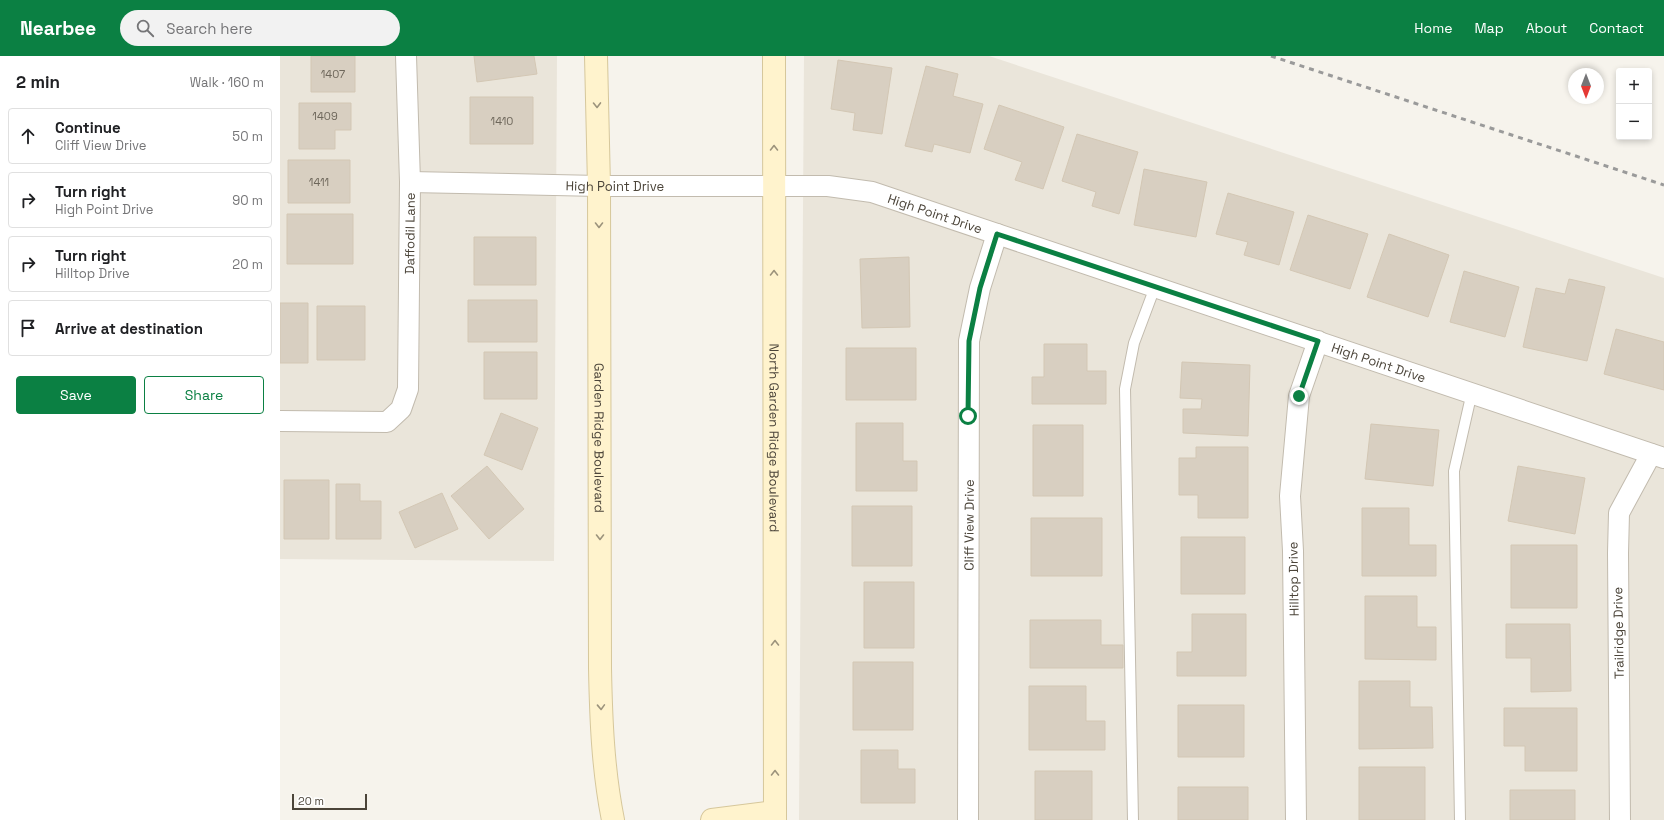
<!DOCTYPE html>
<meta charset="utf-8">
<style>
body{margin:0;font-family:"Space Grotesk",sans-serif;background:#f2f2f2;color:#202124}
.controls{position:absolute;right:12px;top:12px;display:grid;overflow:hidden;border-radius:4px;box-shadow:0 2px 6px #0003}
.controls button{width:36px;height:36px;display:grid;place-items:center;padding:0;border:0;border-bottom:1px solid #e0e0e0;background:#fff;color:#202124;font:20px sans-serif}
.compass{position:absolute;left:1288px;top:12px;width:36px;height:36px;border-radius:50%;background:#fff;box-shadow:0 2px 6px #0003;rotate:180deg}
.scale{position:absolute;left:12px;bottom:10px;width:75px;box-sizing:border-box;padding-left:4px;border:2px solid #4b4439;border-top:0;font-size:11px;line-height:14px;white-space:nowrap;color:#4b4439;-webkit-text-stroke:3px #fff;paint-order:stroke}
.stop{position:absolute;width:12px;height:12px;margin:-9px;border:3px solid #0b8043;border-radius:50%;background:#fff}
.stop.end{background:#0b8043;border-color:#fff;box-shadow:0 1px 4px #0008}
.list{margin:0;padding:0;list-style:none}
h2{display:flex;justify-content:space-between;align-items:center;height:52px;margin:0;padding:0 16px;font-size:17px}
h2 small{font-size:13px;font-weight:400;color:#757577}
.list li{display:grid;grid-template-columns:26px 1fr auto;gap:12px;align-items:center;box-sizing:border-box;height:56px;margin:0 8px 8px;padding:0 8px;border:1px solid #e0e0e0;border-radius:4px}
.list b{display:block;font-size:15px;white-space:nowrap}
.list p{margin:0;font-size:13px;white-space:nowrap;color:#757577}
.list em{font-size:13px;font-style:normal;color:#757577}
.actions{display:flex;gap:8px;padding:12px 16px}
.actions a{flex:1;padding:9px 0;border:1px solid #0b8043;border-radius:4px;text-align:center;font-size:14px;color:#0b8043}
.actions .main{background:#0b8043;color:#fff}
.icon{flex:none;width:22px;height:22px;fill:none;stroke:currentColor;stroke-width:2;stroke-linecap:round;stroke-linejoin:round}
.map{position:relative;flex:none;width:1384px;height:764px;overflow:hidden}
header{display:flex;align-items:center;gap:24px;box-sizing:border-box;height:56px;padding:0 20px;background:#0b8043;color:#fff}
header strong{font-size:19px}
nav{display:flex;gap:22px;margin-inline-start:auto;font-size:14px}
.search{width:280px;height:36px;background:#f2f2f2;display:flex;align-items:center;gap:10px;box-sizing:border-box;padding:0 14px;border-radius:22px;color:#757577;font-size:15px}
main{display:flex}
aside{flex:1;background:#fff}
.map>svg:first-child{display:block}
</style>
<header>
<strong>Nearbee</strong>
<div class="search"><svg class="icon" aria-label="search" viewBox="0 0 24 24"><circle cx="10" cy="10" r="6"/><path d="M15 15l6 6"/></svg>Search here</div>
<nav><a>Home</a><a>Map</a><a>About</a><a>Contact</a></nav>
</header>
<main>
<aside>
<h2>2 min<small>Walk · 160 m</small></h2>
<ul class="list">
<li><svg class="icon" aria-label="ahead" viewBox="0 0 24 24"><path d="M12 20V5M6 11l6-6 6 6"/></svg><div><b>Continue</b><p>Cliff View Drive</p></div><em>50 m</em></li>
<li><svg class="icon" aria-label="right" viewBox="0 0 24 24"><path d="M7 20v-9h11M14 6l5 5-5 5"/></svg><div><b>Turn right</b><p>High Point Drive</p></div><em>90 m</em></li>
<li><svg class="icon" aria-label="right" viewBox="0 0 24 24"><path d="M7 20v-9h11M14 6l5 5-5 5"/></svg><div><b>Turn right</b><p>Hilltop Drive</p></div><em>20 m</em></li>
<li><svg class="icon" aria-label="arrive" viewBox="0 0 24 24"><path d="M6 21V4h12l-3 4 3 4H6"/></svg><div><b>Arrive at destination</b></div></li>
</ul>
<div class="actions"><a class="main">Save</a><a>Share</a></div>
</aside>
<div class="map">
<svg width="1384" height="764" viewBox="0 0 1384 764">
<rect width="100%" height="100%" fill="#f6f3ec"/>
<!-- residential -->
<path fill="#eae5da" d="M0,0H277L274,505L0,503Z
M524,0H709L1384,222V764H519Z"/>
<!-- building -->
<path fill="#d8cfc1" stroke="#d3c7b4" d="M31,0H75V36H31Z
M194,0H254L257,18L197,26Z
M558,4L612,12L602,78L573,74L575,57L551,53Z
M646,10L678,18L673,40L703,48L690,97L654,88L652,96L625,90Z
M190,41H253V88H190Z
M19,47H71V74H55V93H19Z
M719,49L784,71L763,133L735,124L742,106L704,93Z
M797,78L858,96L839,158L812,150L816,136L782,125Z
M8,104H70V147H8Z
M864,113L927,126L916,181L854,169Z
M948,137L1014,156L999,209L964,199L968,186L936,178Z
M7,158H73V208H7Z
M1028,159L1088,178L1070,233L1010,214Z
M1109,178L1169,199L1148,261L1087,241Z
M194,181H256V229H194Z
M629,201L630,271L582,272L580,203Z
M1184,215L1239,231L1225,281L1170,266Z
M1289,223L1325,231L1307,305L1243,291L1256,232L1285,238Z
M188,244H257V286H188Z
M0,247H28V307H0Z
M37,250H85V304H37Z
M1336,273L1384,286V334L1324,318Z
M764,288H807V315H826V348H752V321H764Z
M566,292H636V344H566Z
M204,296H257V343H204Z
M902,306L970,309L968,380L903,377V353H921L922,343L900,342Z
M221,357L258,372L242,414L204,399Z
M576,367H623V405H637V435H576Z
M1091,368L1159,374L1153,430L1085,423Z
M753,369H803V440H753Z
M916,391H968V462H918V439H899V402H916Z
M207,410L244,453L209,483L171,440Z
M1238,410L1305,422L1295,478L1228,465Z
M4,424H49V483H4Z
M56,428H80V445H101V483H56Z
M162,437L178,473L135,492L119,456Z
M572,450H632V510H572Z
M1082,452H1129V489H1156V520H1082Z
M751,462H822V520H751Z
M901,481H965V538H901Z
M1231,489H1297V552H1231Z
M584,526H634V592H584Z
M1085,540H1137V571H1156V604L1085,603Z
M912,558H966V620H897V596H912Z
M750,564H821V589H843V612H750Z
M1226,568H1290L1291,635L1251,636V602H1226Z
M573,606H633V674H573Z
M1079,625H1130V651H1152L1153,692L1079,693Z
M749,630H806V665H825V694H749Z
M898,649H964V701H898Z
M1224,652H1297V715H1245V690H1224Z
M581,694H618V713H635V747H581Z
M1079,711H1145V764H1079Z
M755,715H812V764H755Z
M898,731H968V764H898Z
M1230,734H1295V764H1230Z"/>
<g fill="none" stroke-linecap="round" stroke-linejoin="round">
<!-- lane casing -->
<g stroke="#c2bbae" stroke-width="12">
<path id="lane" d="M853,764L845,333L854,287L875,231
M1180,764L1174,415L1192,336"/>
</g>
<!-- street casing -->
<g stroke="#c2bbae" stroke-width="22">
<g id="street">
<path id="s1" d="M130,126L319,130H548L592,136L1384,402"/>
<path id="s2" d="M0,365L107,366L121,353L128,333L130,126L126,0"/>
<path id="s3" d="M688,764L689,285L700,232L717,178"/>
<path d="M1016,764L1013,495L1010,440L1019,340L1038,285"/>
<path d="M1340,764L1338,497L1339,457L1371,398"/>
</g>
</g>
<!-- secondary casing -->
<g stroke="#d6c79b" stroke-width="24">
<g id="secondary">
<path id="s4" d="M316,0L319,130L320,612C321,664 323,714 333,764"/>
<path id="s5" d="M494,0L495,764"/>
<path d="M432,764L495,756"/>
</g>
</g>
<!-- lane -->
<use href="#lane" stroke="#fff" stroke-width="10"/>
<!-- street -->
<use href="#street" stroke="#fff" stroke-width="20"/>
<!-- secondary -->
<use href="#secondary" stroke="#fff3cd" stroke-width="22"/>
<!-- rail -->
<path stroke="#9a9a9a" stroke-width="3" stroke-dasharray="5 5" stroke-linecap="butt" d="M991,0L1384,129"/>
</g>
<!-- one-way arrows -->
<defs><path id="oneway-chevron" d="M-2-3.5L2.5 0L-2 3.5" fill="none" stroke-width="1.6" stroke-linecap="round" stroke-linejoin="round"/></defs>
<g stroke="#9c937c">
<use href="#oneway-chevron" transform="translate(317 49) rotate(89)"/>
<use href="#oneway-chevron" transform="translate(494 92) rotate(-90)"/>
<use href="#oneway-chevron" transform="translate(319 169) rotate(90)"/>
<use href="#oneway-chevron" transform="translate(494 217) rotate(-90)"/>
<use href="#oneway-chevron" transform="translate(320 481) rotate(90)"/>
<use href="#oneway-chevron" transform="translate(495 587) rotate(-90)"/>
<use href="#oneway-chevron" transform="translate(321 651) rotate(88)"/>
<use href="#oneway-chevron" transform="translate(495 717) rotate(-90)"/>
</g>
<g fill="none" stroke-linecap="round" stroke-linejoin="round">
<!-- route -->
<path stroke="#0b8043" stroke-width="5" d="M688,360L689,285L700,232L717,178L1038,285L1019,340"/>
</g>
<g text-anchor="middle" stroke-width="3.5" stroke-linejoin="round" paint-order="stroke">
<!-- number labels -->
<g font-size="11" fill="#6e675b">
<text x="53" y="22">1407</text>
<text x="45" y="64">1409</text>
<text x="222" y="69">1410</text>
<text x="39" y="130">1411</text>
</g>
<!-- street labels -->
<g font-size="13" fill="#4b4439" stroke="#fff">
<text dy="5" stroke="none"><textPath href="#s1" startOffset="205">High Point Drive</textPath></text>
<text dy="5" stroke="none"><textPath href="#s1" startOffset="529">High Point Drive</textPath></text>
<text dy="5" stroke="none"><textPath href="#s2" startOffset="303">Daffodil Lane</textPath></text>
<text dy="5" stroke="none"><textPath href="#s1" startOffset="997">High Point Drive</textPath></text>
<text dy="5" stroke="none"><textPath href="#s4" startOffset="382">Garden Ridge Boulevard</textPath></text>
<text dy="5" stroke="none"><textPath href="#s5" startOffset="382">North Garden Ridge Boulevard</textPath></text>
<text dy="5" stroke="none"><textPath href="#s3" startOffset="295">Cliff View Drive</textPath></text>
<text transform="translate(1013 523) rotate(-91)" y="5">Hilltop Drive</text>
<text transform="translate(1338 577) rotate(-91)" y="5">Trailridge Drive</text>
</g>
</g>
</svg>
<div class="controls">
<button>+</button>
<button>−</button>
</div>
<svg class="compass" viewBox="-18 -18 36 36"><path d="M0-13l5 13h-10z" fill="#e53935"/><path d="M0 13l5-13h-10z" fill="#757577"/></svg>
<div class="scale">20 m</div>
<div class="stop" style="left:688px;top:360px"></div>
<div class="stop end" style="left:1019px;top:340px"></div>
</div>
</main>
